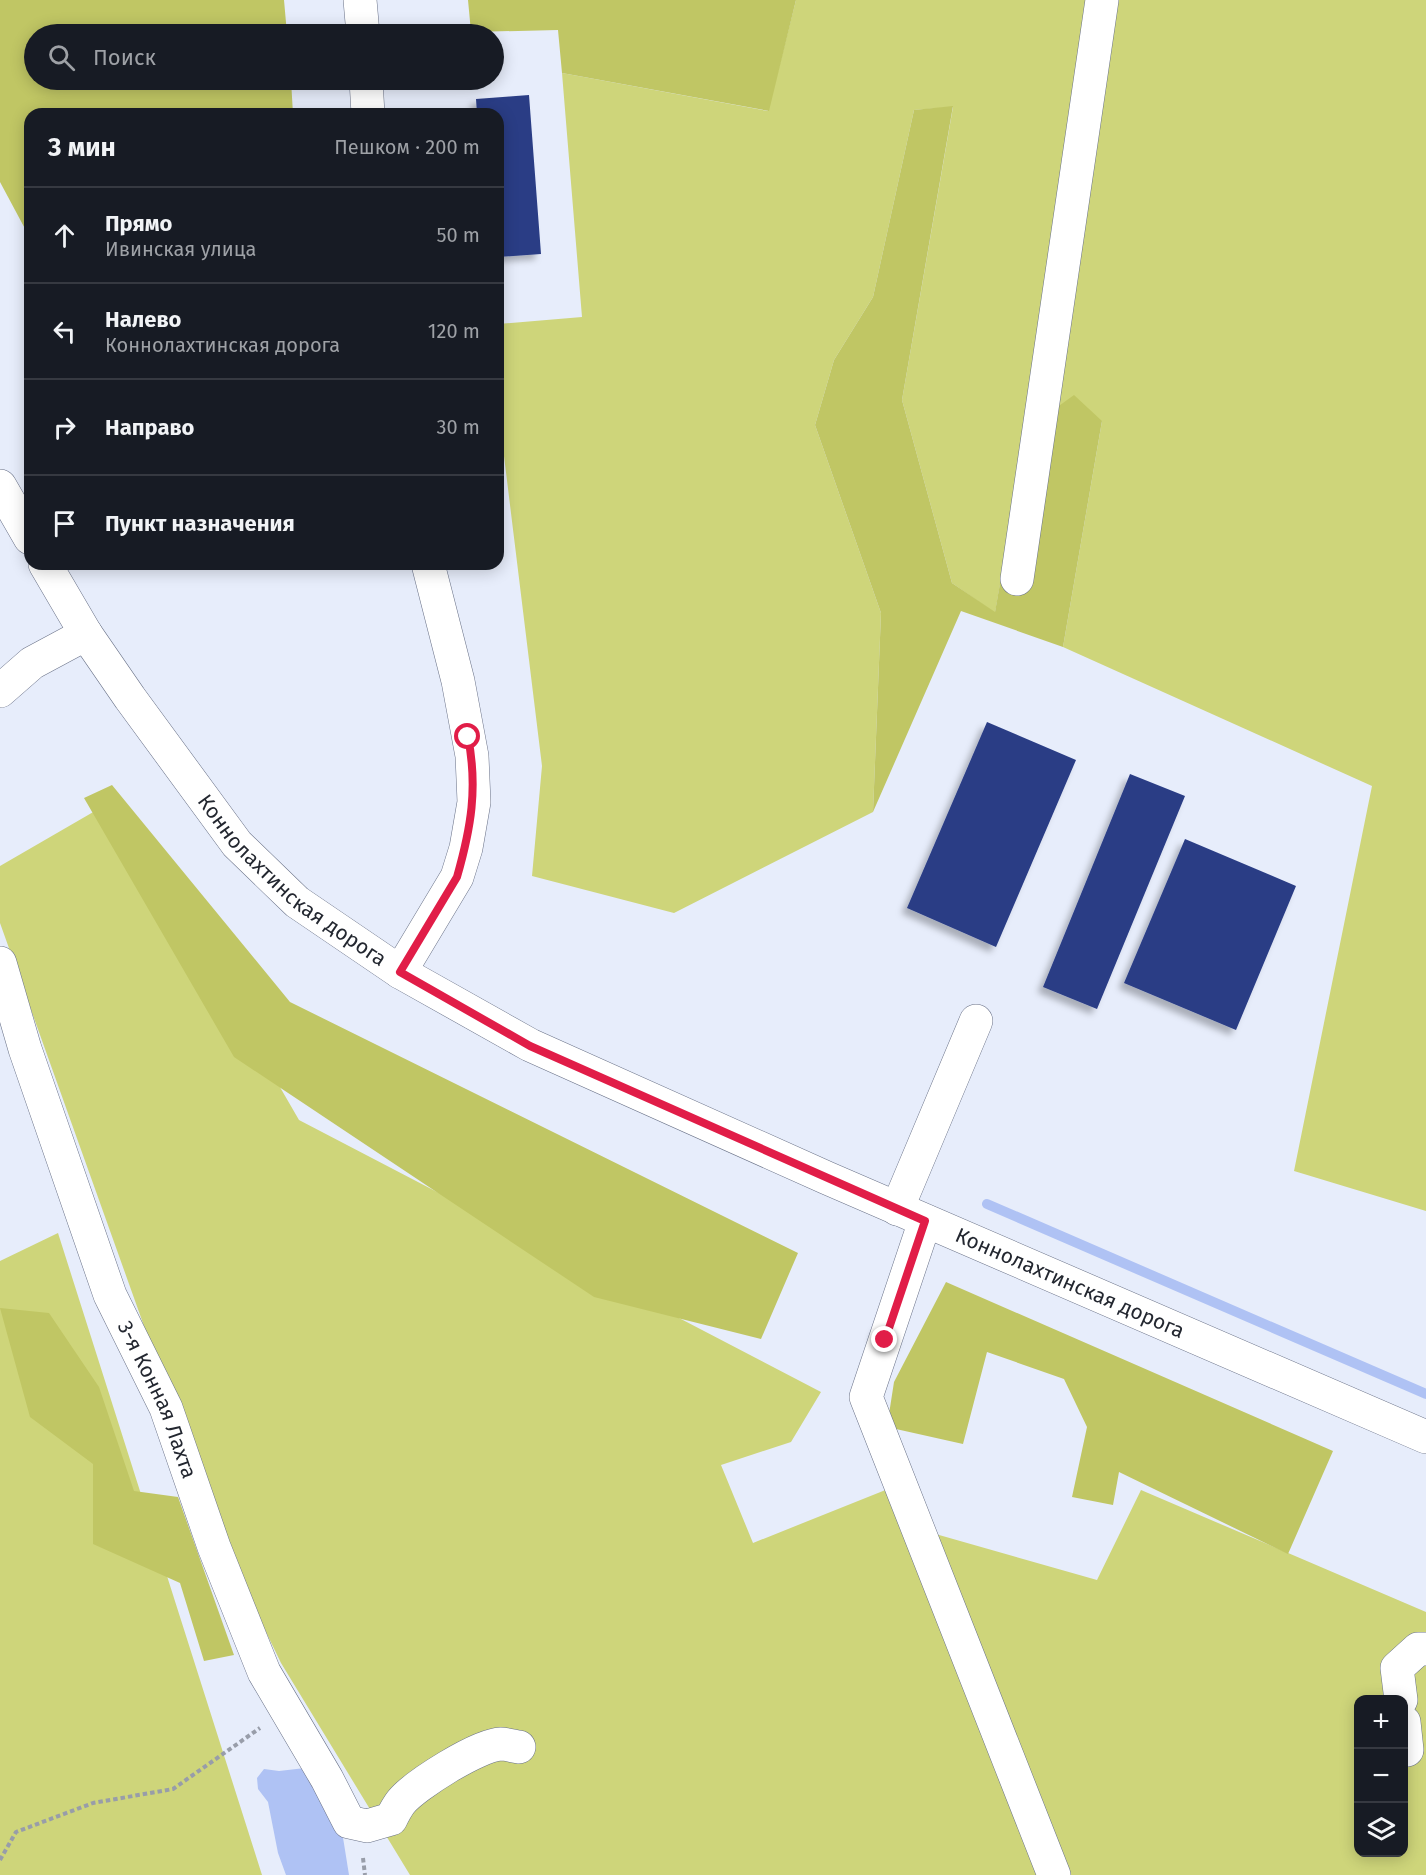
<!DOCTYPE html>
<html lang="ru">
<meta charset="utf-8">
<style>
body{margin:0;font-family:"Fira Sans",sans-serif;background:#242831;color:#f1f3f6}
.controls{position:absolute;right:18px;bottom:18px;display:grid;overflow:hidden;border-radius:12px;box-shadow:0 3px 15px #0003}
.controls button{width:54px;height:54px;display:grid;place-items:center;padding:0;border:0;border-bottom:2px solid #363941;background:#171b24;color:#f1f3f6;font:30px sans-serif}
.stop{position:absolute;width:18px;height:18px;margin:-14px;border:4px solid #e11d48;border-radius:50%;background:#fff}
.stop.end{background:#e11d48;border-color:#fff;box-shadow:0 2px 6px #0008}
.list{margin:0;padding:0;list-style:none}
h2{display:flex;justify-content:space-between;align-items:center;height:78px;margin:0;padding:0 24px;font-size:26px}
h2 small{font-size:20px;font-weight:400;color:#9ea1a6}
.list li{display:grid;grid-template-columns:39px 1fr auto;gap:18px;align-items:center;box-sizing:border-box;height:96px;padding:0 24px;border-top:2px solid #363941}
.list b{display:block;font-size:22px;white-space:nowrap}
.list p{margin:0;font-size:20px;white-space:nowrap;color:#9ea1a6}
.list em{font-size:20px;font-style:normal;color:#9ea1a6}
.icon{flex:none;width:33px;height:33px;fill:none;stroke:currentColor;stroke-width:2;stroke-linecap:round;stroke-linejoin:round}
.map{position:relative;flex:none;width:1426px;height:1875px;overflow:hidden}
.search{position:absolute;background:#171b24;box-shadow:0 3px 15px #0003;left:24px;top:24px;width:480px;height:66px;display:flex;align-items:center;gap:15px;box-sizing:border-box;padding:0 21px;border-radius:33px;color:#9ea1a6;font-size:22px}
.panel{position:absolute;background:#171b24;box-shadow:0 3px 15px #0003;left:24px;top:108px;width:480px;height:462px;border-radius:18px}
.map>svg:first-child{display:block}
</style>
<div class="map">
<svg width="1426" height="1875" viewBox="0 0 1426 1875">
<defs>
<filter id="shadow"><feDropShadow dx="-5.5" dy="5.5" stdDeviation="3" flood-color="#0004"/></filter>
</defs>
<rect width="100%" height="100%" fill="#e7edfb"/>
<!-- green -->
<path fill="#ced57a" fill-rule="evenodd" d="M796,0H1426V1211L1294,1171L1372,786L1063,647L1102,421L1027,429L995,613L952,583L902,400L953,107L914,110L873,297L834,360L815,425L881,613L873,812L674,913L532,876L542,766L498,407V324L582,317L562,73L768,111Z
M114,800L299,1120L821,1392L791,1442L721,1465L753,1543L888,1489L904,1525L1097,1580L1141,1490L1426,1612V1875H410L281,1663L218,1533L0,923V866ZM1358,1700H1404V1852H1358Z
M58,1233L262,1875H0V1261Z"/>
<!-- forest -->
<path fill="#c0c664" d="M0,0H284L287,34H34V80H291L293,114H30V238L0,182Z
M468,0H796L769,111L562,73L558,30L471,32Z
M953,106L902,400L952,583L995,612L1027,429L1074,395L1102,421L1063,647L961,611L873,812L881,613L815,425L834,360L873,297L914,110Z
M112,785L290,1002L798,1253L761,1339L594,1297L234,1057L84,798Z
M946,1282L1333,1451L1288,1554L1119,1472L1113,1505L1072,1497L1087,1427L1064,1379L987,1352L963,1444L887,1427L894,1382Z
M0,1308L49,1313L99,1387L134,1491L178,1497L234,1655L204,1661L180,1583L93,1544V1464L30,1417Z"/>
<!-- water -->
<path fill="#afc2f4" d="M305,1768L341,1825L349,1875H286L278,1853L268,1802L258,1789L257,1778L264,1769L279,1771Z"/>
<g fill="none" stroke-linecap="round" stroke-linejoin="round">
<!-- stream -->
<path stroke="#afc2f4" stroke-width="10" d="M987,1204L1426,1394"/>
</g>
<!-- building -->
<path fill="#2a3d85" filter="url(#shadow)" d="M529,95L541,254L498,257V114H477L476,99Z
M987,722L1076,760L996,947L907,908Z
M1130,774L1185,796L1097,1009L1043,987Z
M1185,839L1296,886L1236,1030L1124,983Z"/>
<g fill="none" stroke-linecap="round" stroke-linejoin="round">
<!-- minor casing -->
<g stroke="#6a7288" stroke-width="34">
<g id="minor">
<path d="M360,0L363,34"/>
<path d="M366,80L368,114"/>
<path d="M1017,579L1102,0"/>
<path d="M0,691L32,663L86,634"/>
<path id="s1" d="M0,963L25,1049L110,1295L166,1408L214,1547L264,1672L327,1779L349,1822L367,1826L391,1819C394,1813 397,1807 401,1802C415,1785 478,1745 501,1744C506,1744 513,1746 519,1747"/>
<path d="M400,972L457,877L466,848L474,802L472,756L458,681L428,564"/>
<path d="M897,1209L976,1021"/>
<path d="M925,1221L866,1397L1054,1875"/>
<path d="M1401,1700L1397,1668L1418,1649H1426"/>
<path d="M1404,1722L1407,1750"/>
</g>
</g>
<!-- major casing -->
<g stroke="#6a7288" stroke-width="34">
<g id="major">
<path d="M0,486L30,538"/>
<path id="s2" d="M45,564L86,634L130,698L237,844L297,902L400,972L530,1045L827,1178L1426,1437"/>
</g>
</g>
<!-- path -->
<path stroke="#989da9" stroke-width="4" stroke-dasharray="4.5 3" stroke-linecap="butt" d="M363,1858L365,1875
M0,1860L16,1832L93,1803L173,1789L260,1728"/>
<!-- minor -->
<use href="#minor" stroke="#fff" stroke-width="33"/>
<!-- major -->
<use href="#major" stroke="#fff" stroke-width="33"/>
</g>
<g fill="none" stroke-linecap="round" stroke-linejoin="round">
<!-- route -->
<path stroke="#e11d48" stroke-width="8" d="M468,737C478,788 471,828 457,877L400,972L530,1046L925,1221L885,1340"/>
</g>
<g text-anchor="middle" stroke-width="6" stroke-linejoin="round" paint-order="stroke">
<!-- street labels -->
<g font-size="21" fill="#232730" stroke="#fff">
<text dy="7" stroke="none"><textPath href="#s2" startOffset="405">Коннолахтинская дорога</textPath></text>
<text dy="7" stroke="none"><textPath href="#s2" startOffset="1287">Коннолахтинская дорога</textPath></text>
<text dy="7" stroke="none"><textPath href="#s1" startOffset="465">3-я Конная Лахта</textPath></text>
</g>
</g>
</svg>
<div class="controls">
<button>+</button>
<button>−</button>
<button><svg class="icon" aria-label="layers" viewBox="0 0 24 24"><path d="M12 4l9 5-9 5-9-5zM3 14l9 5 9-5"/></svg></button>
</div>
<div class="stop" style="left:468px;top:737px"></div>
<div class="stop end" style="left:885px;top:1340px"></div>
<div class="search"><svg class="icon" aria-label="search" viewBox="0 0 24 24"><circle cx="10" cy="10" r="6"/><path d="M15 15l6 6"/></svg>Поиск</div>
<section class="panel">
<h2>3 мин<small>Пешком · 200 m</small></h2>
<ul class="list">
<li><svg class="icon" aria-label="ahead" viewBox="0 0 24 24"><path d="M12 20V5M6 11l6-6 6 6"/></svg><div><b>Прямо</b><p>Ивинская улица</p></div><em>50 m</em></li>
<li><svg class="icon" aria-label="left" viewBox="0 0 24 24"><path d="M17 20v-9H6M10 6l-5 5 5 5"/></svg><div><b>Налево</b><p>Коннолахтинская дорога</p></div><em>120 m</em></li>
<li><svg class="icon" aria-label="right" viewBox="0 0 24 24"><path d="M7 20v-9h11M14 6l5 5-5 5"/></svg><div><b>Направо</b></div><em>30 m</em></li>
<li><svg class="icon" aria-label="arrive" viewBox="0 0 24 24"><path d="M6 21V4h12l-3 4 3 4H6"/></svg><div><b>Пункт назначения</b></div></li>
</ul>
</section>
</div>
